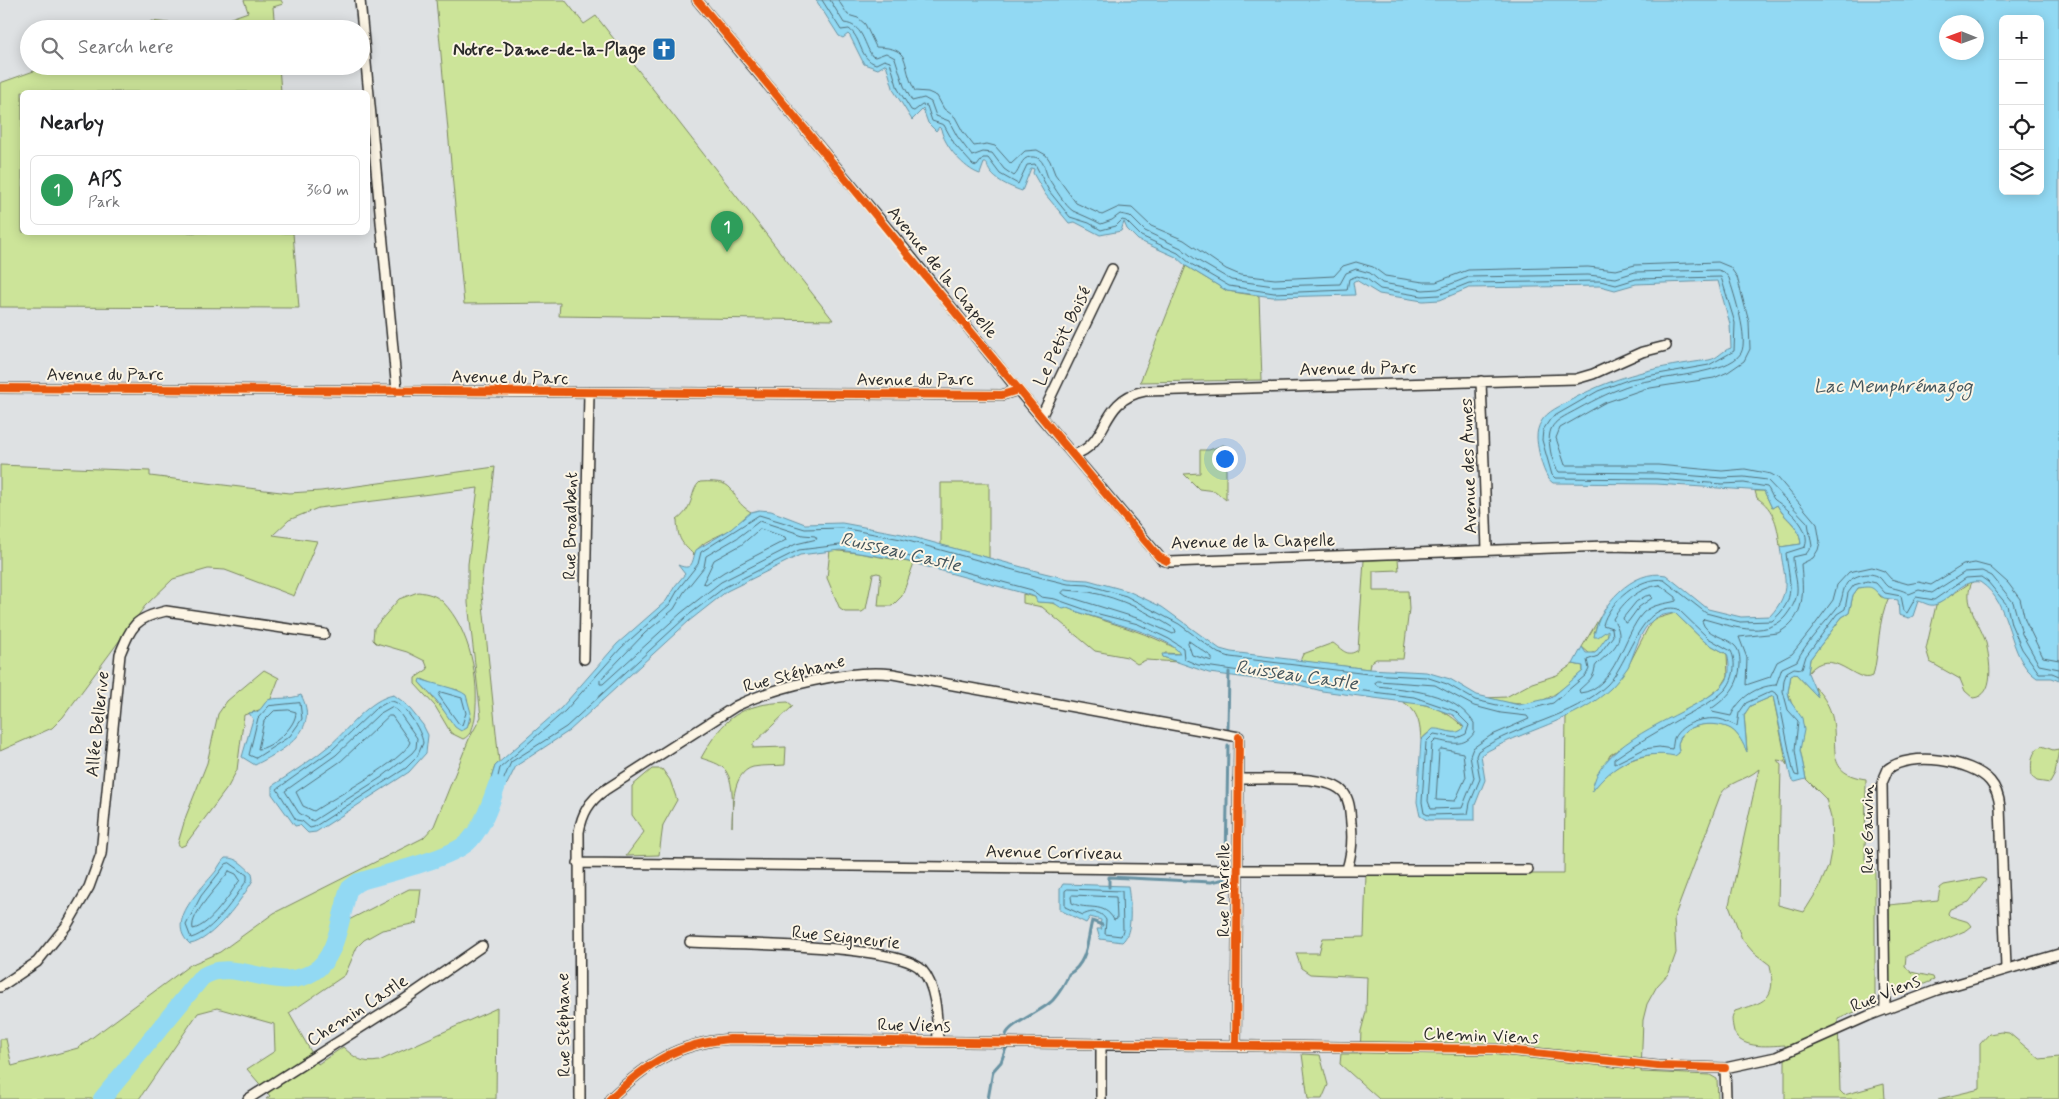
<!DOCTYPE html>
<meta charset="utf-8">
<style>
body{margin:0;font-family:Mynerve,sans-serif;background:#f6f6f6;color:#202124}
.controls{position:absolute;right:15px;top:15px;display:grid;overflow:hidden;border-radius:8px;box-shadow:0 2px 12px #0003}
.controls button{width:45px;height:45px;display:grid;place-items:center;padding:0;border:0;border-bottom:1px solid #e0e0e0;background:#fff;color:#202124;font:25px sans-serif}
.compass{position:absolute;left:1939px;top:15px;width:45px;height:45px;border-radius:50%;background:#fff;box-shadow:0 2px 12px #0003;rotate:271deg}
.you{position:absolute;left:1224px;top:458px;width:18px;height:18px;margin:-12px;border:4px solid #fff;border-radius:50%;background:#1a73e8;box-shadow:0 0 0 8px #1a73e833}
.badge{display:grid;place-items:center;width:32px;height:32px;border-radius:50%;background:#1f6fb2;color:#fff;font-size:16px;font-weight:700}
.pin{position:absolute;translate:-50% -41px;filter:drop-shadow(0 1px 2px #0008)}
.pin::after{content:'';position:absolute;top:26px;width:18px;height:15px;background:inherit;clip-path:polygon(0 0,100% 0,50% 100%)}
.list{margin:0;padding:0;list-style:none}
h2{display:flex;justify-content:space-between;align-items:center;height:65px;margin:0;padding:0 20px;font-size:21px}
h2 small{font-size:16px;font-weight:400;color:#757577}
.list li{display:grid;grid-template-columns:32px 1fr auto;gap:15px;align-items:center;box-sizing:border-box;height:70px;margin:0 10px 10px;padding:0 10px;border:1px solid #e0e0e0;border-radius:8px}
.list b{display:block;font-size:19px;white-space:nowrap}
.list p{margin:0;font-size:16px;white-space:nowrap;color:#757577}
.list em{font-size:16px;font-style:normal;color:#757577}
.icon{flex:none;width:28px;height:28px;fill:none;stroke:currentColor;stroke-width:2;stroke-linecap:round;stroke-linejoin:round}
.map{position:relative;flex:none;width:2059px;height:1099px;overflow:hidden}
.search{position:absolute;background:#fff;box-shadow:0 2px 12px #0003;left:20px;top:20px;width:350px;height:55px;display:flex;align-items:center;gap:12px;box-sizing:border-box;padding:0 18px;border-radius:28px;color:#757577;font-size:19px}
.panel{position:absolute;background:#fff;box-shadow:0 2px 12px #0003;left:20px;top:90px;width:350px;height:145px;border-radius:8px}
.map>svg:first-child{display:block}
</style>
<div class="map">
<svg width="2059" height="1099" viewBox="0 0 2059 1099">
<rect width="100%" height="100%" fill="#dee1e3"/>
<filter id="ink" filterUnits="userSpaceOnUse"><feTurbulence type="fractalNoise" baseFrequency=".02" numOctaves="2"/><feDisplacementMap in="SourceGraphic" scale="10" xChannelSelector="R" yChannelSelector="G"/><feConvolveMatrix kernelMatrix="1 2 1 2 8 2 1 2 1" color-interpolation-filters="sRGB"/></filter>
<g filter="url(#ink)">
<!-- green -->
<path fill="#cce499" stroke="#7c8862" fill-rule="evenodd" d="M244,0H281L283,4L273,7L275,29H144L151,21L205,27L248,12Z
M436,0H565L584,24L596,16L833,320L559,316L560,303L464,304Z
M48,66H279L281,92H22V232L293,233L299,308L0,307V83Z
M1186,266L1227,291L1259,296L1262,380L1140,382Z
M1223,445L1226,446V500L1215,491L1199,489L1184,474L1200,473V450H1209Z
M0,465L150,471V476L289,493L321,491L495,467L481,585L499,762L495,766L484,801L489,808C486,819 478,832 470,841C453,859 384,874 358,882L349,889L341,924L409,889H421L417,923L382,930L364,940L357,947L345,975L289,1013L318,1064L343,1047C355,1058 362,1064 379,1061L497,1008L496,1099H266L270,1096L247,1069L275,1051L274,1024L217,1008L198,1013L139,1099H0V1039H6L12,1066L78,1048L190,965L220,952L274,913L423,838L434,826L469,739L481,717L468,603V564L478,488L318,508L289,520L273,535L317,541L294,596L225,570L208,569L173,579L145,606L63,717L52,728L0,751Z
M700,482C743,479 725,497 751,512C745,518 739,523 733,528C720,537 700,540 694,555C681,542 678,540 677,520C696,506 689,491 700,482Z
M989,483V558L941,545V483Z
M1755,491H1764L1772,508L1777,505C1787,523 1798,522 1801,544L1780,547C1778,528 1775,509 1757,498Z
M830,550L858,553L914,563L902,596L892,606H878L881,574L877,573L873,574L866,609L862,612H845L840,609L827,578Z
M1398,559L1399,570L1373,571V591H1408L1409,609L1403,659H1376L1370,663L1369,669L1300,661L1303,654L1333,643C1342,649 1347,658 1358,650L1364,560Z
M1973,581C1960,600 1981,625 1986,643C1990,660 1996,696 1973,698L1965,691L1960,679L1930,662L1926,649L1936,605Z
M1869,585L1873,587L1881,597H1889C1877,621 1880,649 1873,676C1856,686 1832,643 1808,673L1810,659L1842,617L1849,613L1853,595L1858,588Z
M418,592C427,593 436,595 443,602C470,630 480,680 475,717C474,725 471,736 463,739L451,733L435,706L415,684V678L428,669L425,661L407,652L376,643L373,640L374,628L399,599ZM422,679L438,686L458,690L471,720L464,730C446,716 434,698 419,682Z
M1023,594L1035,597L1039,602C1057,601 1072,611 1090,616C1120,626 1147,633 1177,649L1180,654L1165,653L1163,657L1178,662L1146,660L1137,664L1127,657L1095,651L1042,607L1023,603Z
M1675,613L1705,642L1727,654L1728,676L1722,686L1707,698L1634,739L1610,755L1593,790C1614,761 1644,752 1679,753C1679,749 1677,744 1679,741C1685,722 1720,719 1734,731C1740,736 1743,744 1747,750L1744,715L1750,706L1773,696L1787,765L1784,761L1777,760L1781,765L1778,905L1804,912L1819,888L1828,867L1832,846L1831,818L1826,799L1806,779L1800,750L1799,714L1793,708L1788,692L1791,675L1795,673L1817,696L1815,687C1822,695 1828,703 1831,713C1841,744 1821,773 1866,779L1865,860L1875,870V998L1869,1006L1838,1019L1840,1091L1844,1095L1884,1084L1885,1099H1785V1045C1767,1046 1736,1050 1733,1027C1732,1020 1731,1017 1735,1011C1764,1002 1777,1001 1770,965L1753,952L1742,939L1729,905L1759,769C1746,781 1727,781 1720,796L1674,918L1676,953L1669,973L1657,986L1647,1004L1643,1020L1641,1072L1710,1075L1717,1079L1718,1099H1379L1340,1064L1341,1054H1360L1361,1031L1366,1012L1367,977L1310,974L1301,968L1296,953H1319L1323,938L1364,937L1366,874H1564L1566,716L1611,688L1627,668L1652,620Z
M1600,617L1594,633L1609,629C1608,639 1600,651 1590,654L1582,647Z
M1573,664L1583,666V671C1546,705 1534,710 1485,698L1506,697L1532,683L1557,675Z
M264,670L279,678L271,699L266,702L262,709L244,715L237,770L228,787L185,845L180,847L178,843L186,816L207,763L218,714L227,701Z
M1399,700C1425,704 1446,708 1464,728L1457,733C1441,731 1432,726 1421,740C1420,721 1417,708 1399,700Z
M788,702L793,706L753,744V748L786,747L785,765C775,766 763,765 753,767C731,773 733,809 732,827C732,812 735,784 726,771C720,763 709,761 701,758C724,717 740,704 788,702Z
M2042,746L2053,750L2059,749L2055,774L2050,783L2037,781L2032,777C2031,764 2030,752 2042,746Z
M652,769H662L670,780L677,800L663,825L659,855L626,856L644,832L632,815V786Z
M1982,878L1986,880L1969,902L1950,909L1948,913L1949,916L1969,922L1972,926L1967,930L1906,956L1905,967L1911,972L1933,977L1934,980L1922,985L1893,989L1889,985V905L1938,900L1940,888L1944,885Z
M2001,1032L2009,1033L2040,1059L2059,1057V1099H1938L1980,1089V1044L1989,1034Z
M1302,1054L1320,1055L1328,1085L1322,1099H1308Z"/>
<!-- water -->
<path fill="#92d9f3" stroke="#6993a3" fill-rule="evenodd" d="M816,0H2059V681L2052,678H2037C2006,658 2014,604 1980,582C1960,579 1951,601 1934,605C1928,606 1924,602 1918,601L1913,616L1909,618L1899,615L1898,600L1884,598C1871,589 1876,585 1858,588L1853,595L1849,613L1842,617L1810,659L1808,673L1818,697L1795,673L1791,675L1788,692L1790,701L1802,718L1804,730L1800,750L1806,779L1795,782L1791,779L1773,696L1750,706L1744,715L1747,752C1743,744 1739,734 1731,729C1717,721 1685,722 1679,741C1677,744 1679,749 1679,753L1675,756C1642,749 1612,764 1592,792C1596,748 1663,723 1696,704C1707,698 1723,689 1728,677C1730,670 1729,660 1727,654L1705,642L1675,613C1668,614 1659,615 1653,620C1640,629 1635,653 1628,667C1623,674 1617,682 1611,688C1577,721 1521,730 1481,755L1485,780L1475,805V820H1427L1420,816L1417,802L1421,740L1433,729C1444,728 1457,738 1464,727L1453,715L1426,705L1322,691L1295,684L1209,673L1163,657L1162,654H1180C1170,634 1090,618 1067,608L1063,609L1054,603L1037,602L1035,597L1030,595L902,560L840,550L800,555L727,591L689,621L569,731L516,766L507,784L501,790L497,805L489,808L484,801L495,766L561,708L617,644L666,601L675,586L685,574L678,565C694,572 692,560 696,550L731,529L751,512L759,510L771,511L805,524L842,523L902,534L1040,572L1069,579L1088,580L1128,591L1162,607L1220,649L1231,652L1369,669L1426,672L1450,679L1477,695L1519,705L1551,698L1583,671V666L1573,664L1582,647L1586,653H1595L1608,635V630L1598,637H1594C1598,606 1633,568 1666,575L1708,609L1741,617L1770,616C1793,591 1784,578 1780,547L1801,544C1799,523 1787,522 1777,505L1772,508L1764,491L1657,484L1553,483C1545,478 1541,462 1539,452C1537,442 1535,432 1541,422C1547,411 1561,406 1571,400C1619,374 1658,367 1709,360C1719,358 1721,351 1731,348L1730,324L1718,281L1636,284L1615,290L1600,286L1469,288L1440,300L1423,301L1379,294L1356,280L1353,282L1355,295L1273,297L1227,291L1186,266L1176,257L1138,240L1127,229L1124,222L1121,231L1100,235L1075,222L1069,223L1045,194L1033,173L1034,169L1031,168L1022,191C1010,187 988,178 987,163H984L980,174C964,169 944,145 941,129L939,127L936,131L928,123L923,109L912,120L894,91L886,64L878,69L864,64L850,36L848,34L843,38L839,36ZM2003,19H2040V191H2003ZM1976,22V52H1946V22Z
M420,679C432,684 458,688 466,695L471,713L467,728L461,731L455,727L437,701L419,682Z
M301,695C321,731 282,751 255,765L242,757L253,719L249,713L257,712C262,709 264,703 268,700C276,697 289,700 301,695Z
M394,695L406,704L423,725L428,735L426,753L409,772L316,832L308,833L300,825L295,826L272,794V786C292,773 312,760 330,745C349,729 369,699 394,695Z
M225,858C237,857 244,866 252,873L253,880C243,898 212,941 190,944C164,921 202,889 216,871C219,866 221,862 225,858Z
M1063,884L1128,886C1130,900 1134,933 1122,942L1100,939L1097,929H1102L1100,926L1101,920L1090,917L1086,923L1060,910V889Z"/>
<g fill="none" stroke-linecap="round" stroke-linejoin="round">
<!-- shore -->
<path stroke="#54717b" stroke-width="1" d="M822,0L841,30L849,29C862,38 859,59 876,64L884,60L890,62L898,89L911,110L914,111L922,105L927,106L932,121L944,125L955,145L973,165L977,166L983,158H988L1000,174L1018,184L1027,165L1035,164L1049,191L1070,217L1089,223L1101,230L1116,226L1122,220L1126,221L1141,236L1178,253L1191,264L1229,286L1274,293L1347,290L1349,279L1357,276L1367,279L1380,289L1422,296L1439,295L1469,283L1600,281L1616,285L1636,279L1721,277L1735,323L1734,351L1709,365L1630,379L1598,391L1551,418L1543,430L1542,440L1552,475L1555,478L1657,479L1722,484L1744,483L1767,487C1770,490 1772,498 1775,500C1788,509 1812,528 1805,547L1786,553C1789,582 1798,599 1772,621L1740,622L1706,613L1664,580C1641,575 1608,603 1603,625L1612,628L1613,636L1598,656L1587,660L1589,669L1586,675L1553,703L1530,709L1519,710L1475,700L1447,684L1426,677L1368,674L1230,657L1218,653L1179,624L1126,596L1088,585L1068,584L1039,577L901,539L842,528L805,529L759,515L701,552L698,564L679,588L670,604L621,648L565,711L500,768L496,785L503,781L511,762L566,727L686,617L725,587L799,550L840,545L903,555L1032,590L1041,597L1055,599L1095,613L1138,624L1169,639L1183,648L1184,659L1198,665L1296,679L1323,686L1414,697L1455,711L1469,725L1466,734L1457,738L1434,734L1426,742L1422,802L1424,813L1428,815L1468,814L1470,803L1480,779L1476,756L1478,751C1517,724 1572,718 1607,685C1629,663 1641,600 1678,609L1708,638L1731,651C1737,663 1734,680 1725,690C1712,703 1695,710 1679,719C1657,732 1635,744 1614,759V764L1644,749L1659,747L1672,749C1673,746 1673,742 1674,738C1682,723 1703,717 1719,719C1725,720 1731,724 1737,726L1739,713L1746,703L1772,691L1778,695L1793,770L1795,775L1799,776L1795,750L1798,721L1788,710L1783,691L1784,680L1787,672L1794,668L1802,669L1806,656L1837,614L1845,609L1848,593L1854,585L1867,581L1876,583L1885,593L1901,596L1904,611L1907,613L1916,597L1934,600L1966,578L1981,577L1988,582L2007,605L2011,624L2022,649L2039,673H2052L2059,676
M830,0L844,23C863,25 863,42 872,56L875,57L886,53L895,58L904,86L912,101L924,98L931,102L936,116L949,121L957,136L972,156L983,152L992,153L1004,169L1014,176C1021,170 1020,157 1031,157C1045,156 1044,171 1049,179C1054,187 1066,207 1073,211C1082,215 1092,219 1101,224L1112,220L1120,214L1130,216L1145,231L1181,248L1195,259L1231,280L1274,286L1340,284L1346,273L1356,269L1370,273L1382,283L1423,290L1438,289L1469,277L1588,275L1616,278L1635,272L1718,270L1724,272L1729,278C1734,295 1749,338 1741,353C1729,374 1658,377 1633,384C1614,390 1596,399 1578,409C1558,420 1546,423 1550,448C1551,456 1554,466 1559,472L1657,473L1722,478L1744,477L1767,480L1808,523L1812,546L1806,554L1793,557C1793,569 1798,581 1797,592C1796,602 1791,609 1785,617C1765,639 1730,626 1704,619L1702,621C1706,636 1726,636 1735,646C1740,651 1740,659 1740,665C1739,686 1728,697 1711,709L1712,712L1731,716C1739,698 1756,686 1776,685L1782,668L1797,661C1804,644 1828,620 1839,605C1843,599 1842,590 1847,583C1854,575 1870,571 1879,577C1882,579 1884,584 1887,586C1894,589 1902,589 1909,594L1919,590L1932,593L1965,572L1982,571L1992,576L2013,602L2022,634L2039,665L2059,669
M838,0L848,15L858,18L865,24L876,47C914,48 900,63 915,91L928,92L937,96L944,109L955,117L963,132L974,146L987,144L995,146L1011,164L1025,151L1037,150L1046,155L1050,161L1055,174L1076,203L1102,215L1119,207L1132,208L1151,226L1184,240L1226,269L1240,275L1275,279L1334,276L1343,266L1356,262L1373,267L1385,276L1423,282H1436L1468,270L1588,267L1616,270L1635,265L1718,262L1730,267L1737,277L1749,322L1750,349L1744,361L1728,372L1714,378L1644,389L1604,403L1560,428L1556,438L1565,465H1658L1722,471L1745,469L1771,474L1778,478L1817,524L1820,542L1818,550L1813,558L1801,564C1803,592 1807,617 1778,633L1739,637L1747,658L1746,685L1770,677L1777,662L1792,654L1811,630L1833,600L1837,585L1849,572L1872,567L1884,571L1891,579L1908,584L1919,582L1931,585L1963,565L1975,563L1990,567L2008,583L2020,599L2025,620L2043,657L2059,660
M760,521L803,535L815,536L817,539L796,544L721,582L681,613L603,684H600V680L645,633L674,609L684,592L704,567L706,556L737,538Z
M760,529L785,537L786,540L724,572L706,584L703,583L714,560L741,545Z
M1660,585L1676,597V601C1666,604 1652,604 1643,613C1624,633 1615,690 1580,693L1579,690C1584,685 1590,681 1593,675C1595,672 1594,666 1597,664C1612,650 1628,641 1613,619C1624,601 1638,588 1660,585Z
M1065,590C1073,591 1081,591 1089,592C1121,598 1148,612 1175,629L1176,632L1173,634L1140,619L1066,596L1062,593Z
M1646,596L1651,595L1652,598L1639,607L1628,622L1625,623L1623,618L1636,602Z
M1189,641L1212,657V661L1192,655L1188,643Z
M1378,681L1435,685L1474,706L1501,713L1527,716L1529,719L1490,736L1473,748L1470,756L1474,778L1462,808L1431,809L1428,801L1432,744L1436,740C1451,743 1464,748 1474,733V723C1454,692 1410,690 1377,686L1375,683Z
M441,692L462,698L466,713L462,725L459,724L439,696Z
M390,701C403,700 422,731 423,743L417,757L406,768L314,827L310,828L302,821L296,820L277,789L332,750L375,709Z
M300,703L302,719L290,736L256,758L249,755L258,718L269,706Z
M392,707L398,711L417,738L416,748L412,753L382,777L313,821L299,813L285,791L336,755L379,714Z
M289,710L296,712C296,727 272,748 258,749L264,721L274,711Z
M389,716H392L410,742C405,760 333,798 314,811L303,806L296,792L341,761Z
M1442,749L1463,753L1466,777L1455,801L1436,800L1439,752Z
M230,863L247,875V880C235,898 213,932 191,938L186,925L201,896L226,864Z
M229,871L236,874L240,880C230,894 210,926 193,929C189,914 221,884 229,871Z
M1068,889L1122,891L1123,930L1121,936L1105,934L1106,920C1100,910 1091,911 1083,915L1065,907V891Z
M1073,895L1116,897L1117,919L1114,920C1104,901 1087,911 1072,903L1071,897Z"/>
<!-- stream -->
<path stroke="#6993a3" stroke-width="3" d="M1228,728L1229,672
M1226,861L1228,745
M1109,887V877L1211,882L1225,879
M1006,1035C1009,1024 1043,1011 1053,1000C1060,992 1065,984 1069,974C1088,963 1087,940 1092,921L1102,925
M988,1099L993,1071L1001,1062L1006,1048"/>
<!-- river -->
<path stroke="#92d9f3" stroke-width="18" d="M102,1099L202,977C235,955 276,995 313,972C334,959 338,930 344,908C346,903 346,894 349,889C351,887 356,884 358,882C383,874 455,858 470,840C484,824 490,805 497,785"/>
<!-- minor casing -->
<g stroke="#2b2b2b" stroke-width="12">
<path id="minor" d="M360,0L397,391
M697,0L908,253L1018,390L1162,560L1170,562L1606,546L1712,548
M1481,381L1487,549
M0,388L1002,395L1018,390
M1041,417L1112,269
M1073,455C1111,444 1098,400 1145,391L1576,379L1593,374L1642,352L1666,346
M584,659L589,392
M1238,779C1263,780 1328,773 1344,793C1350,801 1350,812 1351,823C1353,839 1352,853 1347,869
M578,863L1238,870H1528
M690,942C731,944 900,944 922,970C937,987 937,1019 938,1040
M0,987L37,962L67,925L89,887L101,854L120,654C132,625 135,618 166,611L324,634
M1885,1009L1882,783L1888,769C1910,751 1972,760 1990,781C1997,789 1999,797 2000,807L2006,968
M1101,1043V1099
M1725,1068L1726,1099
M248,1099L401,1002L482,946
M580,1099L579,832C582,814 589,801 605,790L736,706C777,686 848,669 893,674L1239,737L1236,1044
M610,1099C647,1063 678,1043 730,1039L1496,1049L1658,1066L1725,1068L1776,1057L1868,1016L1937,990L2059,954"/>
</g>
<!-- minor -->
<use href="#minor" stroke="#fcf5e5" stroke-width="9"/>
<!-- cycleway casing -->
<g stroke="#fcf5e5" stroke-width="11">
<path id="cycleway" d="M697,0C853,184 1002,374 1159,557L1167,561
M0,388L1002,395L1018,390
M1236,1044L1239,737
M610,1099C647,1063 678,1043 730,1039L1496,1049L1658,1066L1725,1068"/>
</g>
<!-- cycleway -->
<use href="#cycleway" stroke="#e8590c" stroke-width="8"/>
</g>
</g>
<!-- icons -->
<defs>
<g id="church-square" transform="scale(1.25)"><rect x="-9" y="-9" width="18" height="18" rx="4" fill="#1f6fb2" stroke="#fcf5e5"/><path d="M-1.2-6h2.4v3.5h3.3v2.4h-3.3V6h-2.4V-.1h-3.3v-2.4h3.3Z" fill="#fff"/></g>
</defs>
<g fill-rule="evenodd">
<use href="#church-square" x="664" y="49"/>
</g>
<g text-anchor="middle" stroke-width="4" stroke-linejoin="round" paint-order="stroke">
<!-- poi labels -->
<g font-size="18" font-weight="bold" fill="#2b2b2b" stroke="#fcf5e5" text-anchor="end">
<text x="646" y="55">Notre-Dame-de-la-Plage</text>
</g>
<!-- street labels -->
<g font-size="18" fill="#2b2b2b" stroke="#fcf5e5">
<text transform="translate(943 272) rotate(51)" y="6">Avenue de la Chapelle</text>
<text transform="translate(1062 336) rotate(-64)" y="6">Le Petit Boisé</text>
<text transform="translate(1358 368) rotate(-1)" y="6">Avenue du Parc</text>
<text x="105" y="380">Avenue du Parc</text>
<text transform="translate(510 377) rotate(1)" y="6">Avenue du Parc</text>
<text x="915" y="385">Avenue du Parc</text>
<text transform="translate(1468 466) rotate(-92)" y="6">Avenue des Aunes</text>
<text transform="translate(570 526) rotate(-89)" y="6">Rue Broadbent</text>
<text transform="translate(1253 541) rotate(-1)" y="6">Avenue de la Chapelle</text>
<text transform="translate(794 673) rotate(-15)" y="6">Rue Stéphane</text>
<text transform="translate(97 724) rotate(-84)" y="6">Allée Bellerive</text>
<text transform="translate(1867 829) rotate(-90)" y="6">Rue Gauvin</text>
<text transform="translate(1054 852) rotate(1)" y="6">Avenue Corriveau</text>
<text transform="translate(1223 890) rotate(-90)" y="6">Rue Marielle</text>
<text transform="translate(846 937) rotate(6)" y="6">Rue Seigneurie</text>
<text transform="translate(1885 993) rotate(-22)" y="6">Rue Viens</text>
<text transform="translate(357 1010) rotate(-33)" y="6">Chemin Castle</text>
<text transform="translate(563 1025) rotate(-91)" y="6">Rue Stéphane</text>
<text transform="translate(914 1025) rotate(1)" y="6">Rue Viens</text>
<text transform="translate(1481 1035) rotate(2)" y="6">Chemin Viens</text>
</g>
<!-- water labels -->
<g font-size="19" font-style="italic" fill="#45565d" stroke="#fcf5e5">
<text x="1893" y="392">Lac Memphrémagog</text>
<text transform="translate(901 551) rotate(13)" y="7">Ruisseau Castle</text>
<text transform="translate(1297 674) rotate(8)" y="7">Ruisseau Castle</text>
</g>
</g>
</svg>
<div class="controls">
<button>+</button>
<button>−</button>
<button><svg class="icon" aria-label="locate" viewBox="0 0 24 24"><circle cx="12" cy="12" r="6"/><path d="M12 2v4M12 18v4M2 12h4M18 12h4"/></svg></button>
<button><svg class="icon" aria-label="layers" viewBox="0 0 24 24"><path d="M12 4l9 5-9 5-9-5zM3 14l9 5 9-5"/></svg></button>
</div>
<svg class="compass" viewBox="-18 -18 36 36"><path d="M0-13l5 13h-10z" fill="#e53935"/><path d="M0 13l5-13h-10z" fill="#757577"/></svg>
<div class="you"></div>
<div class="pin badge" style="left:727px;top:252px;background:#2e9e5b">1</div>
<div class="search"><svg class="icon" aria-label="search" viewBox="0 0 24 24"><circle cx="10" cy="10" r="6"/><path d="M15 15l6 6"/></svg>Search here</div>
<section class="panel">
<h2>Nearby<small></small></h2>
<ul class="list">
<li><span class="badge" style="background:#2e9e5b">1</span><div><b>APS</b><p>Park</p></div><em>360 m</em></li>
</ul>
</section>
</div>
